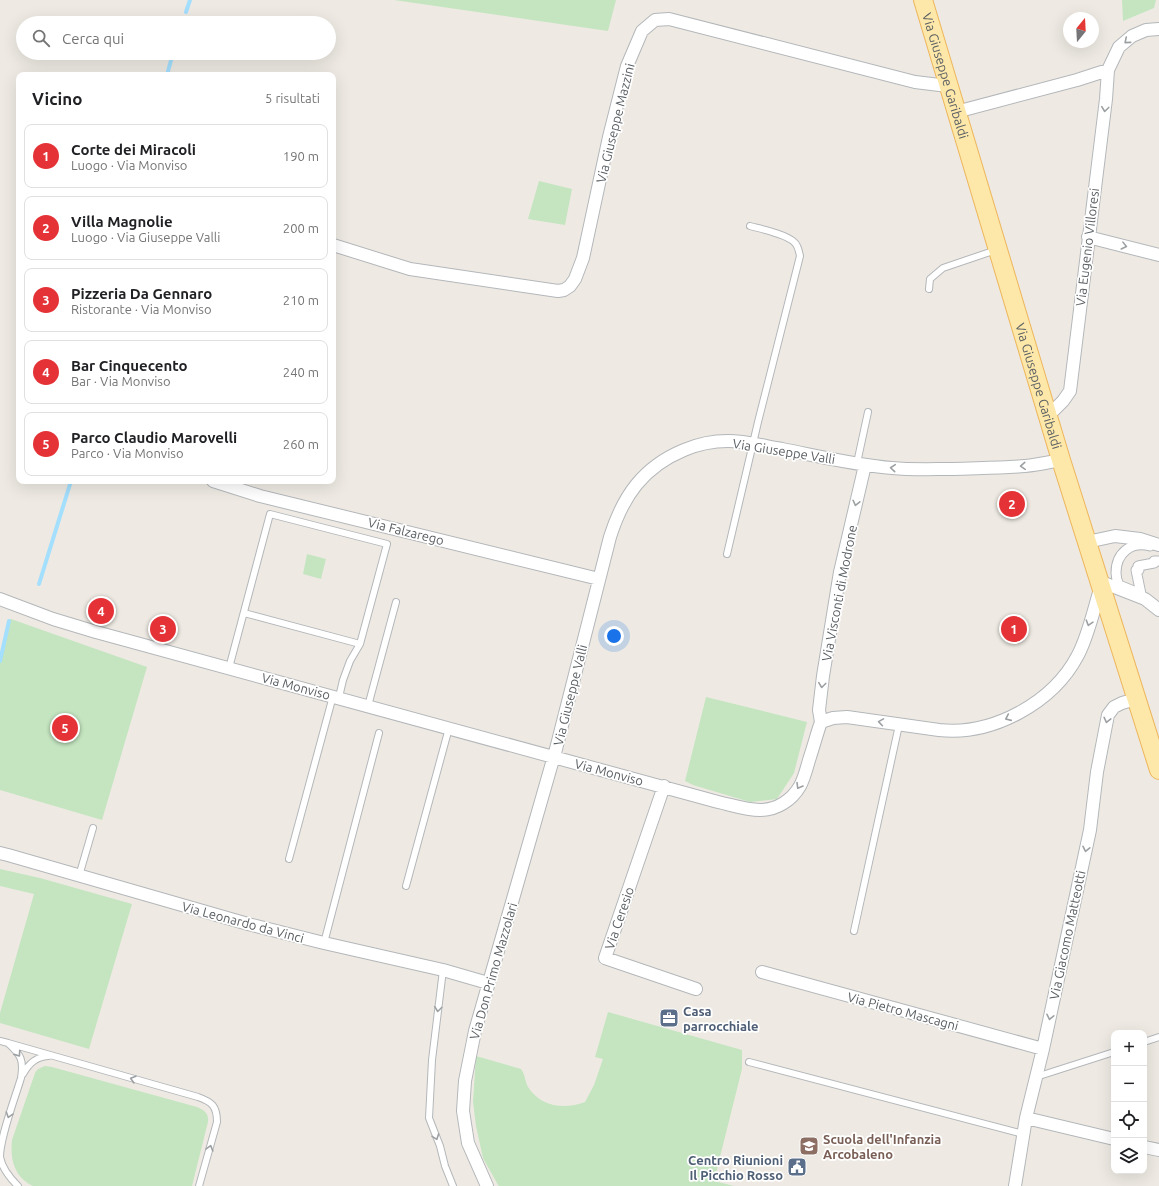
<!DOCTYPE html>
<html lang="it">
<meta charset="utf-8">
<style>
body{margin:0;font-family:Ubuntu,sans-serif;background:#f2f2f2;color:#202124}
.controls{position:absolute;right:12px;bottom:12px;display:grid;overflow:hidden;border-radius:8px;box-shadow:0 4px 16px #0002}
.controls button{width:36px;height:36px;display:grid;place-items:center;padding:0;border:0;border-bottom:1px solid #e0e0e0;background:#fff;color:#202124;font:20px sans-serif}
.compass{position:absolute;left:1063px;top:12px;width:36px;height:36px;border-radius:50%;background:#fff;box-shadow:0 4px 16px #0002;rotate:18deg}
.you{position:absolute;left:614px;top:636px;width:14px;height:14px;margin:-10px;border:3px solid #fff;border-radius:50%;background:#1a73e8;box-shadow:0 0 0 6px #1a73e833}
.badge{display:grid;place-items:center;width:26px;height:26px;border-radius:50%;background:#e43237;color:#fff;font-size:13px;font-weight:700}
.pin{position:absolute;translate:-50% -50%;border:2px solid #fff;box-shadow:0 1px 4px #0006}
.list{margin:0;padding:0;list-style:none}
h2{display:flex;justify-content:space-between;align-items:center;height:52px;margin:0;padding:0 16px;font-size:17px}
h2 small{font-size:13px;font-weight:400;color:#757577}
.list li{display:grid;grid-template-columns:26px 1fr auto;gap:12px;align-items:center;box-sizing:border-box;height:64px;margin:0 8px 8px;padding:0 8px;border:1px solid #e0e0e0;border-radius:8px}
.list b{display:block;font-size:15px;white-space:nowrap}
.list p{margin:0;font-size:13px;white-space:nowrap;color:#757577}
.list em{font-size:13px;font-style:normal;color:#757577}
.icon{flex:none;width:22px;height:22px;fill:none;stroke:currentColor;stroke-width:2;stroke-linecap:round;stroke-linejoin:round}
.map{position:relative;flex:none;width:1159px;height:1186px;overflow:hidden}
.search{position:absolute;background:#fff;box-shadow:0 4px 16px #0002;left:16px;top:16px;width:320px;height:44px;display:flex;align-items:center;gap:10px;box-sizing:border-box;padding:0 14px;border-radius:22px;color:#757577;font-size:15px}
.panel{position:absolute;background:#fff;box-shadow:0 4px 16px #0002;left:16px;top:72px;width:320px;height:412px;border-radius:8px}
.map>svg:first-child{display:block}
</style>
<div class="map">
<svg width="1159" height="1186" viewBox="0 0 1159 1186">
<rect width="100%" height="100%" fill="#eeeae3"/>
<!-- green -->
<path fill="#c4e5c0" d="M394,0H616L608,31Z
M1122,0H1156L1154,8L1123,21Z
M539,181L572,189L565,225L528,219Z
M307,554L326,559L321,579L303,574Z
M11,619L147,667L102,820L0,790V657Z
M706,697L807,722L794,773L777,799L750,802L693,785L685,781Z
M0,869L40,878L132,904L89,1049L0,1023V1013L34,894L0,886Z
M608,1012L742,1050V1069L714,1181L734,1186H499L498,1185L483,1158L476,1126L473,1102L476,1056L521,1069C525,1074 525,1081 528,1087C541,1107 564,1110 585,1102L594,1085L603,1059L595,1057Z
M45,1066L52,1067L197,1107C204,1110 209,1113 208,1122L192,1186H33C14,1177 10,1159 12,1140L35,1073C37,1069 40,1068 45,1066Z"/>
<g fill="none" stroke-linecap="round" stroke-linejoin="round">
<!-- stream -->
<path stroke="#a4dffd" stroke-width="4" d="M186,12L190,0
M183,23L184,18
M167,75L173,53
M39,584L71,481
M0,661L9,621"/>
<!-- service casing -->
<g stroke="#b4b7ba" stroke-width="8">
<path id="service" d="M929,289L930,279L943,268L996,250
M857,463L868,412
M727,554L758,422L800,256C799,251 798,245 794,242C786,234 761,229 750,226
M244,613L360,644
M229,668L270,514L387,544L360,644L350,661L343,680L339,697
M368,706L396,602
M289,859L333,696
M79,876L93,828
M406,886L449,728
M854,931L899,725
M324,943L379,733
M443,970L432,1060L429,1118L440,1146L445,1166L453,1186
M0,1041L8,1043
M1144,1042L1159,1037
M749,1062L1023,1134
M23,1074C29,1063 36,1057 48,1056
M1036,1077L1114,1052
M18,1186C10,1178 2,1168 0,1157C0,1137 15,1098 21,1078C24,1060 21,1055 8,1043L198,1097C212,1102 217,1106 217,1122L199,1186"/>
</g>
<!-- pedestrian casing -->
<g stroke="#b4b7ba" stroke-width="11">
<path id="pedestrian" d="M1150,546C1131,541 1116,553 1116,573C1116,577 1117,581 1119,585L1141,594L1136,570H1139L1138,566L1154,563V561H1159"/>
</g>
<!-- minor casing -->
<g stroke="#b4b7ba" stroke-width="14">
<path id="minor" d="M956,112L1077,80L1108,70
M1088,237L1159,255
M333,245L410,269L558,291L564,290L570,286L575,279L583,258L609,137L627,66L642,31L655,20L669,19L915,82L948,86
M1048,416L1063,401L1070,391L1106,99L1108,70L1119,47L1132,36L1146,30L1159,29
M213,481L260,496L599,579
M1087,542L1115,536L1140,539L1159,545
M1099,581L1145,599L1159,610
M0,599L53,619L96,632L718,802C732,805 746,810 760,810C777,810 792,800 800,786C805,777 807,766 810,757C814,745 817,733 821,722L833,718L847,717L939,730C992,736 1053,703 1078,655C1089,634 1094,608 1101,586
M821,722L819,710L823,676L840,572L865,465
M664,786L605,958L696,989
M0,853L8,855L248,924L324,943L443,970L488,983
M762,972L1043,1049
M1026,1118L1114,1139
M1144,1147L1159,1150
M487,1186L468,1143L463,1111L465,1081L475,1031L556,749L610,537C623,496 643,467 684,450C698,444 713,441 728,441C746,441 764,446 782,449C818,456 855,465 892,468C912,470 933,469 953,469C977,468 1001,468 1025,466C1037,465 1050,462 1061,460
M1015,1186L1026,1118L1043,1049L1090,830L1097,772L1108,715L1114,707L1122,703L1136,699"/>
</g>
<!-- primary casing -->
<g stroke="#edb65c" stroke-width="20">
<g id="primary">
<path id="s1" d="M923,0L1061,460L1159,770"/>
</g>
</g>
<!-- service -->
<use href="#service" stroke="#fff" stroke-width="6"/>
<!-- pedestrian -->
<use href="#pedestrian" stroke="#fff" stroke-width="9"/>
<!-- minor -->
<use href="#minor" stroke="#fff" stroke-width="12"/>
<!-- primary -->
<use href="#primary" stroke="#fde7a9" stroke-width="18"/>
</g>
<!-- one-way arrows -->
<defs><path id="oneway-chevron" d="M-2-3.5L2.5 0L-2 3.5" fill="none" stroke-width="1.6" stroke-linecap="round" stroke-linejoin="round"/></defs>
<g stroke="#9da0a2">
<use href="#oneway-chevron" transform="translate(1127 41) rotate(140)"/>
<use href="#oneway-chevron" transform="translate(1105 109) rotate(97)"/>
<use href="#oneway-chevron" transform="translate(1124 246) rotate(14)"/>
<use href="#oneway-chevron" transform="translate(1023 466) rotate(176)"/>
<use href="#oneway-chevron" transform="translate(893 468) rotate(-175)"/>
<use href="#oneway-chevron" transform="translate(856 503) rotate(103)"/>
<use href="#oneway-chevron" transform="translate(1089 623) rotate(107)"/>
<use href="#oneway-chevron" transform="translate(822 685) rotate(97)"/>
<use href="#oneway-chevron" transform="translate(1008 718) rotate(156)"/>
<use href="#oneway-chevron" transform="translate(1107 720) rotate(104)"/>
<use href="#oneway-chevron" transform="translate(881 722) rotate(-171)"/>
<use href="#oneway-chevron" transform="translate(799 786) rotate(121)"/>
<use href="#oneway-chevron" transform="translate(1086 849) rotate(102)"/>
<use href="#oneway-chevron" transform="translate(438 1009) rotate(97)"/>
<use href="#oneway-chevron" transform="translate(1050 1017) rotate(102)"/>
<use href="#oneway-chevron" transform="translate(18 1054) rotate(55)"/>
<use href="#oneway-chevron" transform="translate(133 1079) rotate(-164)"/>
<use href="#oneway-chevron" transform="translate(9 1115) rotate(108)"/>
<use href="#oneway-chevron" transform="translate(436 1137) rotate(70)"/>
<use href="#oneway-chevron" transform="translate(210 1148) rotate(-74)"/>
</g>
<!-- icons -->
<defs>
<g id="office-square" transform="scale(1)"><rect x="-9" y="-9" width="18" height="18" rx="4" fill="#5c6f8a" stroke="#fff"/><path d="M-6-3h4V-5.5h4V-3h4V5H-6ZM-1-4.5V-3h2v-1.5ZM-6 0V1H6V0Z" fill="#fff"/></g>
<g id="school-square" transform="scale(1)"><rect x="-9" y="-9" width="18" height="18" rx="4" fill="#8d6e63" stroke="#fff"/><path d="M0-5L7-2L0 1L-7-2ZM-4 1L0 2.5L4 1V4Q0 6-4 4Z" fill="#fff"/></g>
<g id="civic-square" transform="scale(1)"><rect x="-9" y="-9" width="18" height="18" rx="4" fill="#5c6f8a" stroke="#fff"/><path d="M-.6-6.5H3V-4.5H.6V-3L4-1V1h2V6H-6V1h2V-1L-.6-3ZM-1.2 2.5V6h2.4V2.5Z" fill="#fff"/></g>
</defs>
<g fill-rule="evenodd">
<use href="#office-square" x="669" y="1018"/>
<use href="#school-square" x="809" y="1146"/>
<use href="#civic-square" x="797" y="1167"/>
</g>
<g text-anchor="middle" stroke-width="3.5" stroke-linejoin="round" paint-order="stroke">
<!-- street labels -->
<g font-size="13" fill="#5b6064" stroke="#fff">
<text dy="5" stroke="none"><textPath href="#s1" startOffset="79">Via Giuseppe Garibaldi</textPath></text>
<text transform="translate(615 123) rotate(-76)" y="5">Via Giuseppe Mazzini</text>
<text transform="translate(1087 247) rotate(-83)" y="5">Via Eugenio Villoresi</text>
<text dy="5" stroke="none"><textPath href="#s1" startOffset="403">Via Giuseppe Garibaldi</textPath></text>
<text transform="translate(784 451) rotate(9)" y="5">Via Giuseppe Valli</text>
<text transform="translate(406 531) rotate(14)" y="5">Via Falzarego</text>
<text transform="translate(839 593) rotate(-79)" y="5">Via Visconti di Modrone</text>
<text transform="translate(296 686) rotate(15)" y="5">Via Monviso</text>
<text transform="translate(570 695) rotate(-76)" y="5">Via Giuseppe Valli</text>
<text transform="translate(609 772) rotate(15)" y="5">Via Monviso</text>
<text transform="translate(619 918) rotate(-71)" y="5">Via Ceresio</text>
<text transform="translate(243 922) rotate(15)" y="5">Via Leonardo da Vinci</text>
<text transform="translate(1067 935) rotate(-78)" y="5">Via Giacomo Matteotti</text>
<text transform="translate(493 971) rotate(-74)" y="5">Via Don Primo Mazzolari</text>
<text transform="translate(903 1011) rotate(15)" y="5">Via Pietro Mascagni</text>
</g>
<!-- service labels -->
<g font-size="13" font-weight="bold" fill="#4e5e75" stroke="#fff" text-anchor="start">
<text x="683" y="1016">Casa<tspan x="683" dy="15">parrocchiale</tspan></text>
<text x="783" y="1165" text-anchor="end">Centro Riunioni<tspan x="783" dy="15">Il Picchio Rosso</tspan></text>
</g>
<!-- education labels -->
<g font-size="13" font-weight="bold" fill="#785e54" stroke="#fff" text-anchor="start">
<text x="823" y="1144">Scuola dell'Infanzia<tspan x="823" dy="15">Arcobaleno</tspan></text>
</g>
</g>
</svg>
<div class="controls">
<button>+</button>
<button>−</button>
<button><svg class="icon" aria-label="locate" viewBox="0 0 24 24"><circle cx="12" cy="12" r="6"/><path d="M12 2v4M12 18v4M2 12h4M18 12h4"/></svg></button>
<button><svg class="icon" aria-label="layers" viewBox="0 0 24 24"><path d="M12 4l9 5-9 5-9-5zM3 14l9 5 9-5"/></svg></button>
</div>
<svg class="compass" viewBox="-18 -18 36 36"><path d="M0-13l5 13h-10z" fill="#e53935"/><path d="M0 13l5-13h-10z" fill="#757577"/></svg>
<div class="you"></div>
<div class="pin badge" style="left:1014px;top:629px">1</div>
<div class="pin badge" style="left:1012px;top:504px">2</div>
<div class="pin badge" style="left:163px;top:629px">3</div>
<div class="pin badge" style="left:101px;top:611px">4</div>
<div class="pin badge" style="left:65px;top:728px">5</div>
<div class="search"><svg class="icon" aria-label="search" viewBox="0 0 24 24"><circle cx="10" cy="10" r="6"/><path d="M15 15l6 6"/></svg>Cerca qui</div>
<section class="panel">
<h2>Vicino<small>5 risultati</small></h2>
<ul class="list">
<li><span class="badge">1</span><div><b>Corte dei Miracoli</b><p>Luogo · Via Monviso</p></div><em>190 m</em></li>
<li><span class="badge">2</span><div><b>Villa Magnolie</b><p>Luogo · Via Giuseppe Valli</p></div><em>200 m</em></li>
<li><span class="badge">3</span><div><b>Pizzeria Da Gennaro</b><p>Ristorante · Via Monviso</p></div><em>210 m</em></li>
<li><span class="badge">4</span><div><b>Bar Cinquecento</b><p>Bar · Via Monviso</p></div><em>240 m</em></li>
<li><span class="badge">5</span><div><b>Parco Claudio Marovelli</b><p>Parco · Via Monviso</p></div><em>260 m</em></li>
</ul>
</section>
</div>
